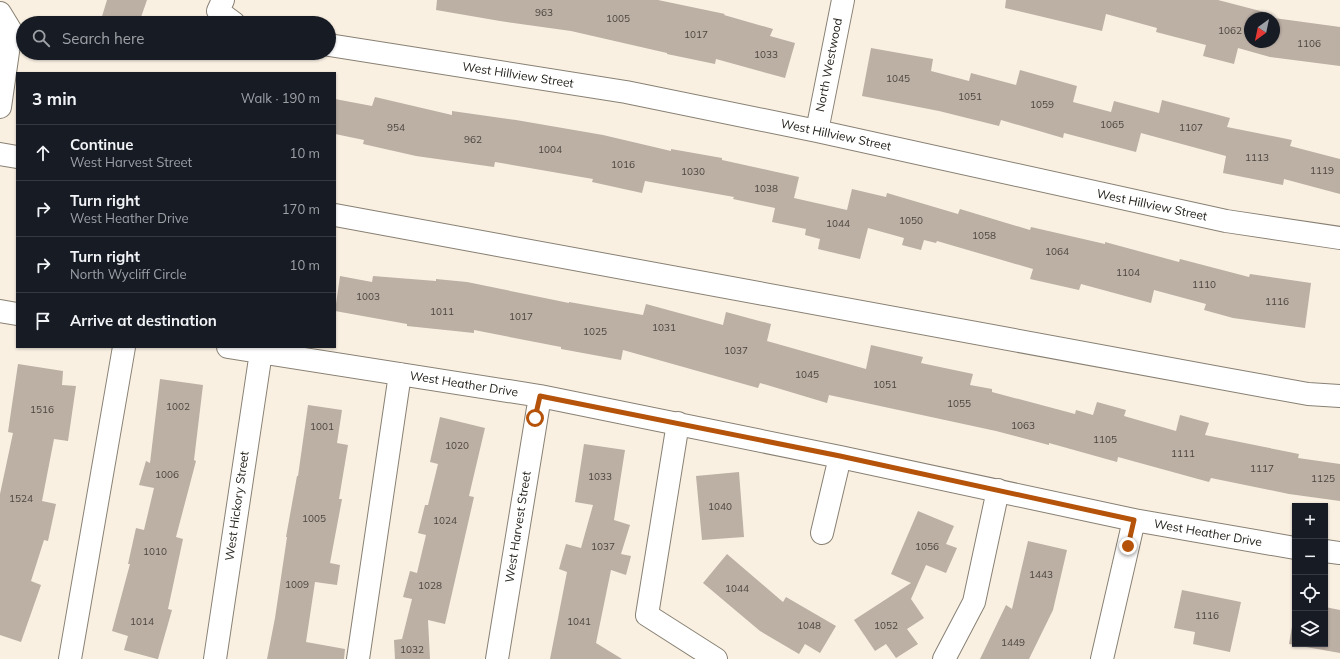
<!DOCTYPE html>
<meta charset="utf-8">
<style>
body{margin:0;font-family:Mulish,sans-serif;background:#242831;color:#f1f3f6}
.controls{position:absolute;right:12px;bottom:12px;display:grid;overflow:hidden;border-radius:0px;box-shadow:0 1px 3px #0004}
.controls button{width:36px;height:36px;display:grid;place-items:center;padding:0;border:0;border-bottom:1px solid #363941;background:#171b24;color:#f1f3f6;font:20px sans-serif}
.compass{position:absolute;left:1244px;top:12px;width:36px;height:36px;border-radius:50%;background:#171b24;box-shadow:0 1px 3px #0004;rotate:213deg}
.stop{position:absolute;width:12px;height:12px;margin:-9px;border:3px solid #b45309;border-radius:50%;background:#fff}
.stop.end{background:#b45309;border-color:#fff;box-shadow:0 1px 4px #0008}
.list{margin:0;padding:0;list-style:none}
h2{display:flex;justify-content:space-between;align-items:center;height:52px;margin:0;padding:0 16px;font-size:17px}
h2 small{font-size:13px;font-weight:400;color:#9ea1a6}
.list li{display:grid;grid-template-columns:26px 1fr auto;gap:12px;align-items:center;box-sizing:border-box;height:56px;padding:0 16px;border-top:1px solid #363941}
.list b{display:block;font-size:15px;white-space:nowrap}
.list p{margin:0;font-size:13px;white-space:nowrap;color:#9ea1a6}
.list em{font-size:13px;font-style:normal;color:#9ea1a6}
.icon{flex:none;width:22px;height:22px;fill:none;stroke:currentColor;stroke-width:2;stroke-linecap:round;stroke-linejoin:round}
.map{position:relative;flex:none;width:1340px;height:659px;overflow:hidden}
.search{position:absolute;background:#171b24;box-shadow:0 1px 3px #0004;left:16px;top:16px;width:320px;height:44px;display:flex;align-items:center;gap:10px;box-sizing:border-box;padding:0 14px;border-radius:22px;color:#9ea1a6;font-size:15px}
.panel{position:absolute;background:#171b24;box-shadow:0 1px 3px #0004;left:16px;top:72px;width:320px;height:276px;border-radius:0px}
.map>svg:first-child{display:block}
</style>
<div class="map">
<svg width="1340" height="659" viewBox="0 0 1340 659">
<rect width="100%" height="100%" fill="#f9f0e2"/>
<!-- building -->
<path fill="#bcafa4" d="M107,0H147L139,23H100Z
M437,0H658L725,14L724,15L773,29L770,36L795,43L785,78L716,59L715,64L667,54V53L571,31L500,21L436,10Z
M1006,0H1218L1268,13L1267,17L1274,18H1250V42H1274V18L1340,27V66L1270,57L1238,48L1234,64L1203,56L1206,45L1156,32L1157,28L1106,14L1102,31L1005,8Z
M871,48L933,59L931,71L969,81L971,73L1016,85L1020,70L1077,86L1073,102L1111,112L1114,101L1159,113L1162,100L1230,118L1227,127L1292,140L1290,146L1340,159V194L1284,179L1283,185L1223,173L1226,156L1141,133L1136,152L1064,133L1063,138L1001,120L999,126L939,111L862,96Z
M375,97L452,115V111L516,120L603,135L671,151V149L722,158V160L799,177L794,198L847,210L852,189L886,197L887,193L958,214L960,209L1030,230L1031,227L1105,244V242L1179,262L1180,259L1249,277L1250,274L1311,283L1305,328L1233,318L1204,310L1206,304L1154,290L1151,303L1081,284L1079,290L1030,279L1033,269L937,241L936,243L924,240L921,250L902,245L904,238L868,228L860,259L818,249L820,239L805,235L806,229L772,222L775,208L733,199L734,197L645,181L642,193L592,182L593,179L495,162L494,167L416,156L363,144L364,140L335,134V99L372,106Z
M340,276L372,282L373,276L436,281V279L467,282L569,303V302L643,315L646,304L723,325L726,312L771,324L767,341L866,369L871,345L923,357L921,363L973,374L970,385L992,389V392L1075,414L1076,410L1093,415L1097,402L1126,410L1124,416L1176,431L1180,415L1209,423L1205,435L1299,454L1298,458L1340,464V501L1289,494L1211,478L1209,482L1118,457L1117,462L1049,443V445L996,431L829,395L827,403L760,383L758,388L623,350L621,360L561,349V347L474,330V333L407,326V324L335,311Z
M18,364L63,371L62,385L76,386L68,441L54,439L42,501L56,504L48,541L44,540L31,581L41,585L21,642L0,635V494L13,433L8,432Z
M160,379L203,385L194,460L196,461L176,537L183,539L168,609L172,610L158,659H157L124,650L128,636L112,631L130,564H128L136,528L144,530L154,488L139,485L146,461L150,463Z
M308,405L342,410L337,443L348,445L339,499H342L330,563L340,565L337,585L315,582L306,642L345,649L344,659H267L275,618L287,537H286L297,476H298Z
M440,417L485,428L469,496L474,497L445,624L428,620L430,659H395L394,640L402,639L412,599L403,597L410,571L417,573L426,535L418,533L425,505H428L438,464L430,462Z
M584,444L625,450L614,520L630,525L621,554L631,556L626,575L611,570L596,643L622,659H550L567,572L559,569L566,544L581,548L593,505L575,502Z
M739,472L744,537L702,540L696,476Z
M918,511L954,526L946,544L957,548L946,573L926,565L911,599L924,618L907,629L918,644L896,658L886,644L875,651L854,620L911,583L891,574Z
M1028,541L1067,550L1053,610L1029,659H980L1006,605L1012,609Z
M727,554L783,602L786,597L836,626L820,653L805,644L799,654L760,631L703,583Z
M1182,590L1241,602L1230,652L1193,644L1195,632L1174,628Z
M1325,607L1340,610V653L1289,644L1295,609V644H1325Z"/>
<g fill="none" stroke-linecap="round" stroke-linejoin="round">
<!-- minor casing -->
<g stroke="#888073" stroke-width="24">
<path id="minor" d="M223,0L218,11L234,23
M0,13L11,31L0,107
M329,45L626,92L817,131L1226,221L1340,238
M817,131L843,0
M0,154L17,157
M335,215L1220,378L1308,394L1340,396
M0,311L17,314
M228,347L540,396L840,457L1134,520L1295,548
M678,423L647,615L716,659
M822,533L840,457
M1325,551L1340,553
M70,659L124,347
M215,659L261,352
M358,659L400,374
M497,659L540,396
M944,659L974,602L998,490
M1102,659L1134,520"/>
</g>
<!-- minor -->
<use href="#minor" stroke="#fff" stroke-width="22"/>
</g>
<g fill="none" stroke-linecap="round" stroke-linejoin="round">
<!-- route -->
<path stroke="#b45309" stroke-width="5" d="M535,418L540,396L840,456L1134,520L1128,546"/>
</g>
<g text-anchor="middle" stroke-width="4" stroke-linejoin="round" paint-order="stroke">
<!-- number labels -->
<g font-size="10" fill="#4c463f">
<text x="544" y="16">963</text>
<text x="618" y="22">1005</text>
<text x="1230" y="34">1062</text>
<text x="696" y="38">1017</text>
<text x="1309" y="47">1106</text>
<text x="766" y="58">1033</text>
<text x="898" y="82">1045</text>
<text x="970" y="100">1051</text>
<text x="1042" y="108">1059</text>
<text x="1112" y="128">1065</text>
<text x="396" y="131">954</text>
<text x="1191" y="131">1107</text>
<text x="473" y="143">962</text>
<text x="550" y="153">1004</text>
<text x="1257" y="161">1113</text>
<text x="623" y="168">1016</text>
<text x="1322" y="174">1119</text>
<text x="693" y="175">1030</text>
<text x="766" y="192">1038</text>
<text x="911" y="224">1050</text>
<text x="838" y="227">1044</text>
<text x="984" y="239">1058</text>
<text x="1057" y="255">1064</text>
<text x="1128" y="276">1104</text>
<text x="1204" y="288">1110</text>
<text x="368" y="300">1003</text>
<text x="1277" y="305">1116</text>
<text x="442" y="315">1011</text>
<text x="521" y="320">1017</text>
<text x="664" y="331">1031</text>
<text x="595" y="335">1025</text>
<text x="736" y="354">1037</text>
<text x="807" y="378">1045</text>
<text x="885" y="388">1051</text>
<text x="959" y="407">1055</text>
<text x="178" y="410">1002</text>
<text x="42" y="413">1516</text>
<text x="1023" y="429">1063</text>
<text x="322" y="430">1001</text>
<text x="1105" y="443">1105</text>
<text x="457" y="449">1020</text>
<text x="1183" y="457">1111</text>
<text x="1262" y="472">1117</text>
<text x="167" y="478">1006</text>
<text x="600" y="480">1033</text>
<text x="1323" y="482">1125</text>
<text x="21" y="502">1524</text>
<text x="720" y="510">1040</text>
<text x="314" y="522">1005</text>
<text x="445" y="524">1024</text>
<text x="603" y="550">1037</text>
<text x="927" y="550">1056</text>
<text x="155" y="555">1010</text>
<text x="1041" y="578">1443</text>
<text x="297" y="588">1009</text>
<text x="430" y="589">1028</text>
<text x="737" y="592">1044</text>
<text x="1207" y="619">1116</text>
<text x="142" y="625">1014</text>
<text x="579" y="625">1041</text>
<text x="809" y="629">1048</text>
<text x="886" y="629">1052</text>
<text x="1013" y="646">1449</text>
<text x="412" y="653">1032</text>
</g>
<!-- street labels -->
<g font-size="12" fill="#26231d" stroke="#fff">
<text transform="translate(829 65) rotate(-79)" y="4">North Westwood</text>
<text transform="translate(518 75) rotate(9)" y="4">West Hillview Street</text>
<text transform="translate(836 135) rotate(12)" y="4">West Hillview Street</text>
<text transform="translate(1152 205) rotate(12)" y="4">West Hillview Street</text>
<text transform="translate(464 384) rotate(9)" y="4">West Heather Drive</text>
<text transform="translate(237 506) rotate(-82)" y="4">West Hickory Street</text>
<text transform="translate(518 527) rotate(-81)" y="4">West Harvest Street</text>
<text transform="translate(1208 533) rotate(10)" y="4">West Heather Drive</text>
</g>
</g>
</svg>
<div class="controls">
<button>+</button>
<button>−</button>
<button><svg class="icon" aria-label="locate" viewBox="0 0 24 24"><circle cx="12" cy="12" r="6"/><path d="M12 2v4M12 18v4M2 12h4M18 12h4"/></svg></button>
<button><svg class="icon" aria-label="layers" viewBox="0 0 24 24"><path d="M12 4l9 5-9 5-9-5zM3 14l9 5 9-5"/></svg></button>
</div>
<svg class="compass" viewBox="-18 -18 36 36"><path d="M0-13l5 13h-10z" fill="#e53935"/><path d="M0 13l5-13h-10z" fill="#9ea1a6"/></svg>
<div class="stop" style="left:535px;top:418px"></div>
<div class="stop end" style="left:1128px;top:546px"></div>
<div class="search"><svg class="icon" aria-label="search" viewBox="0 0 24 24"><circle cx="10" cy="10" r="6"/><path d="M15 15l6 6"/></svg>Search here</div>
<section class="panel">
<h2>3 min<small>Walk · 190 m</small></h2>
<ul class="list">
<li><svg class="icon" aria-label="ahead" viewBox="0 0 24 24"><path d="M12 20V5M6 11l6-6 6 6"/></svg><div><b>Continue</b><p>West Harvest Street</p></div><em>10 m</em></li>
<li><svg class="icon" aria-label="right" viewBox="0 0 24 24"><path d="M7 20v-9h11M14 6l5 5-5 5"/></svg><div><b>Turn right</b><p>West Heather Drive</p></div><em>170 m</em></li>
<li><svg class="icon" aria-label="right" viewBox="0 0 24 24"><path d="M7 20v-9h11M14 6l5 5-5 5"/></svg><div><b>Turn right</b><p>North Wycliff Circle</p></div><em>10 m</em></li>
<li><svg class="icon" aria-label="arrive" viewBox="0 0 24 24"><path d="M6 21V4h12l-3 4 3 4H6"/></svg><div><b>Arrive at destination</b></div></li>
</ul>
</section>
</div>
